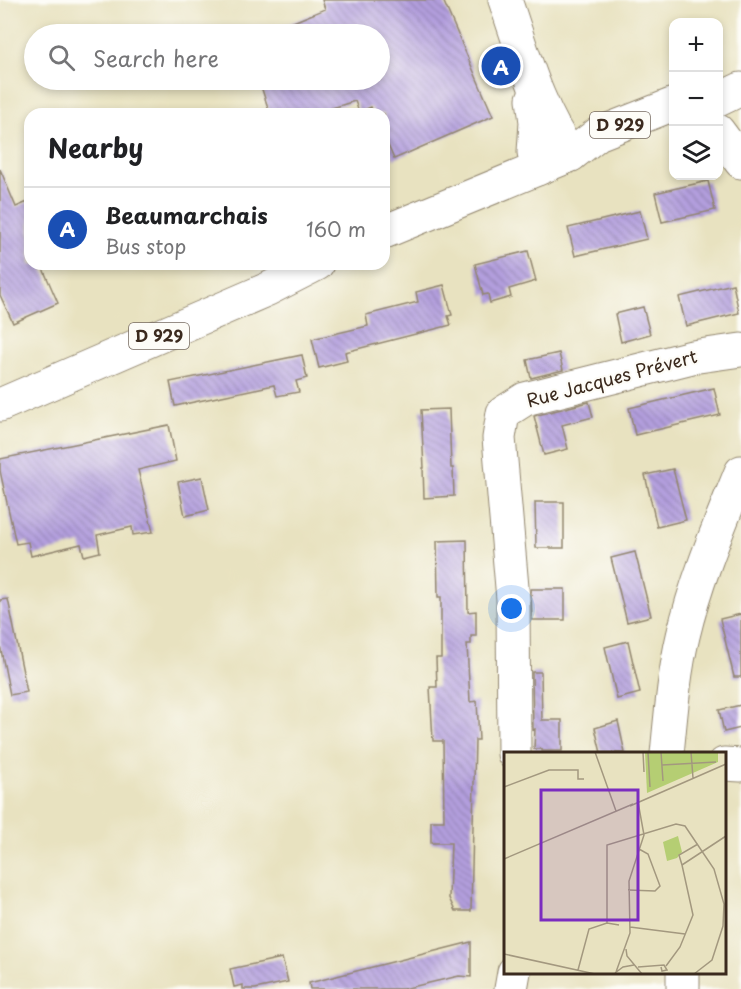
<!DOCTYPE html>
<meta charset="utf-8">
<style>
body{margin:0;font-family:"Playpen Sans",sans-serif;background:#f2f2f2;color:#202124}
.controls{position:absolute;right:18px;top:18px;display:grid;overflow:hidden;border-radius:12px;box-shadow:0 3px 9px #0003}
.controls button{width:54px;height:54px;display:grid;place-items:center;padding:0;border:0;border-bottom:2px solid #e0e0e0;background:#fff;color:#202124;font:30px sans-serif}
.you{position:absolute;left:512px;top:609px;width:21px;height:21px;margin:-15px;border:4px solid #fff;border-radius:50%;background:#1a73e8;box-shadow:0 0 0 9px #1a73e833}
.badge{display:grid;place-items:center;width:39px;height:39px;border-radius:50%;background:#1f6fb2;color:#fff;font-size:20px;font-weight:700}
.pin{position:absolute;translate:-50% -50%;border:3px solid #fff;box-shadow:0 2px 6px #0006}
.list{margin:0;padding:0;list-style:none}
h2{display:flex;justify-content:space-between;align-items:center;height:78px;margin:0;padding:0 24px;font-size:26px}
h2 small{font-size:20px;font-weight:400;color:#757577}
.list li{display:grid;grid-template-columns:39px 1fr auto;gap:18px;align-items:center;box-sizing:border-box;height:84px;padding:0 24px;border-top:2px solid #e0e0e0}
.list b{display:block;font-size:22px;white-space:nowrap}
.list p{margin:0;font-size:20px;white-space:nowrap;color:#757577}
.list em{font-size:20px;font-style:normal;color:#757577}
.icon{flex:none;width:33px;height:33px;fill:none;stroke:currentColor;stroke-width:2;stroke-linecap:round;stroke-linejoin:round}
.map{position:relative;flex:none;width:741px;height:989px;overflow:hidden}
.search{position:absolute;background:#fff;box-shadow:0 3px 9px #0003;left:24px;top:24px;width:366px;height:66px;display:flex;align-items:center;gap:15px;box-sizing:border-box;padding:0 21px;border-radius:33px;color:#757577;font-size:22px}
.panel{position:absolute;background:#fff;box-shadow:0 3px 9px #0003;left:24px;top:108px;width:366px;height:162px;border-radius:18px}
.map>svg:first-child{display:block}
</style>
<div class="map">
<svg width="741" height="989" viewBox="0 0 741 989">
<defs>
<pattern id="building-back-hatch" width="6" height="6" patternUnits="userSpaceOnUse" patternTransform="scale(1.5)"><rect width="6" height="6" fill="#b39fde"/><path d="M-1 5l2 2M0 0l6 6M5-1l2 2" fill="none" stroke="#9382b3"/></pattern>
</defs>
<rect width="100%" height="100%" fill="#fdfcf7"/>
<filter id="ink" filterUnits="userSpaceOnUse"><feTurbulence type="fractalNoise" baseFrequency=".0167" numOctaves="2"/><feDisplacementMap in="SourceGraphic" scale="12" xChannelSelector="R" yChannelSelector="G"/><feConvolveMatrix kernelMatrix="1 2 1 2 8 2 1 2 1" color-interpolation-filters="sRGB"/></filter>
<filter id="wash" filterUnits="userSpaceOnUse"><feTurbulence type="fractalNoise" baseFrequency=".008" numOctaves="4" result="noise"/><feDisplacementMap in="SourceGraphic" scale="24" xChannelSelector="R" yChannelSelector="G"/><feGaussianBlur stdDeviation="1.35" result="paint"/><feColorMatrix in="noise" values="0 0 0 0 0 0 0 0 0 0 0 0 0 0 0 0 0 1.4 0 .05"/><feComposite in="paint" operator="in"/></filter>
<g filter="url(#wash)">
<rect width="100%" height="100%" fill="#e8e2c0"/>
<g id="blocks">
<!-- building -->
<path fill="url(#building-back-hatch)" d="M322,0H443L493,116L394,159L384,136V114H374L371,107L359,112L355,101L313,114H270L259,80H380V34H264L325,9Z
M0,169L16,207L30,201V264H41L58,303L13,323L0,295Z
M708,181L715,210L662,222L655,193Z
M640,211L647,239L575,256L568,228Z
M528,251L536,281L509,289L511,297L490,303L488,294L483,295L475,264Z
M733,284L739,313L686,326L679,297Z
M444,285L452,315L448,316L451,325L345,352L347,361L319,368L312,339L368,326L366,315L418,302L416,292Z
M643,307L650,334L621,342L615,314Z
M559,353L563,370L531,378L527,360Z
M302,355L307,378L296,381L299,392L277,396L274,385L175,406L170,382Z
M714,388L720,415L635,435L629,408Z
M589,402L593,417L562,425L568,449L544,455L534,416Z
M449,409L451,468H453L454,496L424,498L423,468H424L421,410Z
M169,425L176,461L138,470L153,532L133,535L132,527L97,535L100,552L84,556L81,544L31,556L28,542L16,544L0,471V459Z
M673,469L686,520L657,527L645,475Z
M202,477L209,510L185,516L178,482Z
M535,502H564V548H536Z
M467,540L468,612L476,611V636H471V644H467L470,702L477,701L479,740H475L471,911H455L449,898L451,843H431V821H444L443,741H433L430,687H437L436,658H441V597H438L437,541Z
M635,552L651,616L627,622L611,558Z
M531,589H565V620H532Z
M8,599L27,692L10,695L0,645V600Z
M741,614V677H734L720,619Z
M628,641L640,693L617,699L605,647Z
M532,672H541L542,720H562V751H542V749H534L535,729L533,730Z
M741,705V728L724,732L719,710Z
M618,721L625,753H601L595,728Z
M471,942V977L459,976L403,989H310L309,983Z
M282,958L288,982L255,989H243V985L234,987L230,969Z"/>
</g>
</g>
<g filter="url(#ink)">
<use href="#blocks" fill-opacity="0" stroke="#92866f" stroke-width="1.5"/>
<g fill="none" stroke-linecap="round" stroke-linejoin="round">
<!-- minor casing -->
<g stroke="#92866f" stroke-width="35">
<path id="minor" d="M505,0C523,52 538,111 571,155
M533,99L536,122L534,152L537,169
M718,131L741,162
M514,754L513,599L499,438L503,413L525,399L692,357L741,350
M667,754C671,714 674,674 683,636C696,580 720,524 741,472
M724,764L741,765
M683,972V989
M511,989L514,972"/>
</g>
<!-- major casing -->
<g stroke="#92866f" stroke-width="35">
<path id="major" d="M718,100L741,89
M384,232L571,155L598,134L674,104
M0,405L268,289L317,264"/>
</g>
<!-- minor -->
<use href="#minor" stroke="#fff" stroke-width="33"/>
<!-- major -->
<use href="#major" stroke="#fff" stroke-width="33"/>
</g>
</g>
<g text-anchor="middle" stroke-width="4.5" stroke-linejoin="round" paint-order="stroke">
<!-- shield labels -->
<g fill="#fdfcf7" stroke="#75695f" stroke-width="1.5">
<rect x="590" y="112" width="60" height="26" rx="4.5"/>
<rect x="129" y="323" width="60" height="26" rx="4.5"/>
</g>
<g font-size="16" font-weight="bold" fill="#3b2a1e">
<text x="620" y="131">D 929</text>
<text x="159" y="342">D 929</text>
</g>
<!-- street labels -->
<g font-size="18" fill="#3b2a1e" stroke="#fdfcf7">
<text transform="translate(612 379) rotate(-15)" y="6">Rue Jacques Prévert</text>
</g>
</g>
<!-- overview -->
<g transform="translate(504 752)">
<rect width="222" height="222" fill="#e8e2c0"/>
<path d="M141,0H214V10L143,41Z" fill="#b5ce73"/>
<path d="M174,84L178,100L173,106L163,109L159,90Z" fill="#b5ce73"/>
<path fill="none" stroke="#a3987f" stroke-width="1.5" d="M91,0L112,59M139,0L140,20M144,0L146,35M157,0L159,29M187,0L189,26M158,13L212,10M0,35L45,18H74V27H80M126,54L222,12M194,92L175,103L178,113L222,84M0,107L129,52M124,138L151,139L156,134L144,102L135,97M103,171V93L172,72L181,74L210,117L220,152L219,174L208,208L190,222M126,175L181,182M122,197L123,204L138,222M0,202L91,222M162,214L176,195L189,163L178,113M134,215L160,213L163,218L158,219L157,215M74,218L85,177L103,171L115,173M112,220L126,181L125,129L140,83L134,50M111,221L119,215L130,213"/>
<path fill="#7b2cbf" fill-opacity="0.15" stroke="#7b2cbf" stroke-width="3" d="M37,38H134V168H37Z"/>
<rect width="222" height="222" fill="none" stroke="#3b2a1e" stroke-width="3"/>
</g>
</svg>
<div class="controls">
<button>+</button>
<button>−</button>
<button><svg class="icon" aria-label="layers" viewBox="0 0 24 24"><path d="M12 4l9 5-9 5-9-5zM3 14l9 5 9-5"/></svg></button>
</div>
<div class="you"></div>
<div class="pin badge" style="left:501px;top:66px;background:#1a4fb4">A</div>
<div class="search"><svg class="icon" aria-label="search" viewBox="0 0 24 24"><circle cx="10" cy="10" r="6"/><path d="M15 15l6 6"/></svg>Search here</div>
<section class="panel">
<h2>Nearby<small></small></h2>
<ul class="list">
<li><span class="badge" style="background:#1a4fb4">A</span><div><b>Beaumarchais</b><p>Bus stop</p></div><em>160 m</em></li>
</ul>
</section>
</div>
